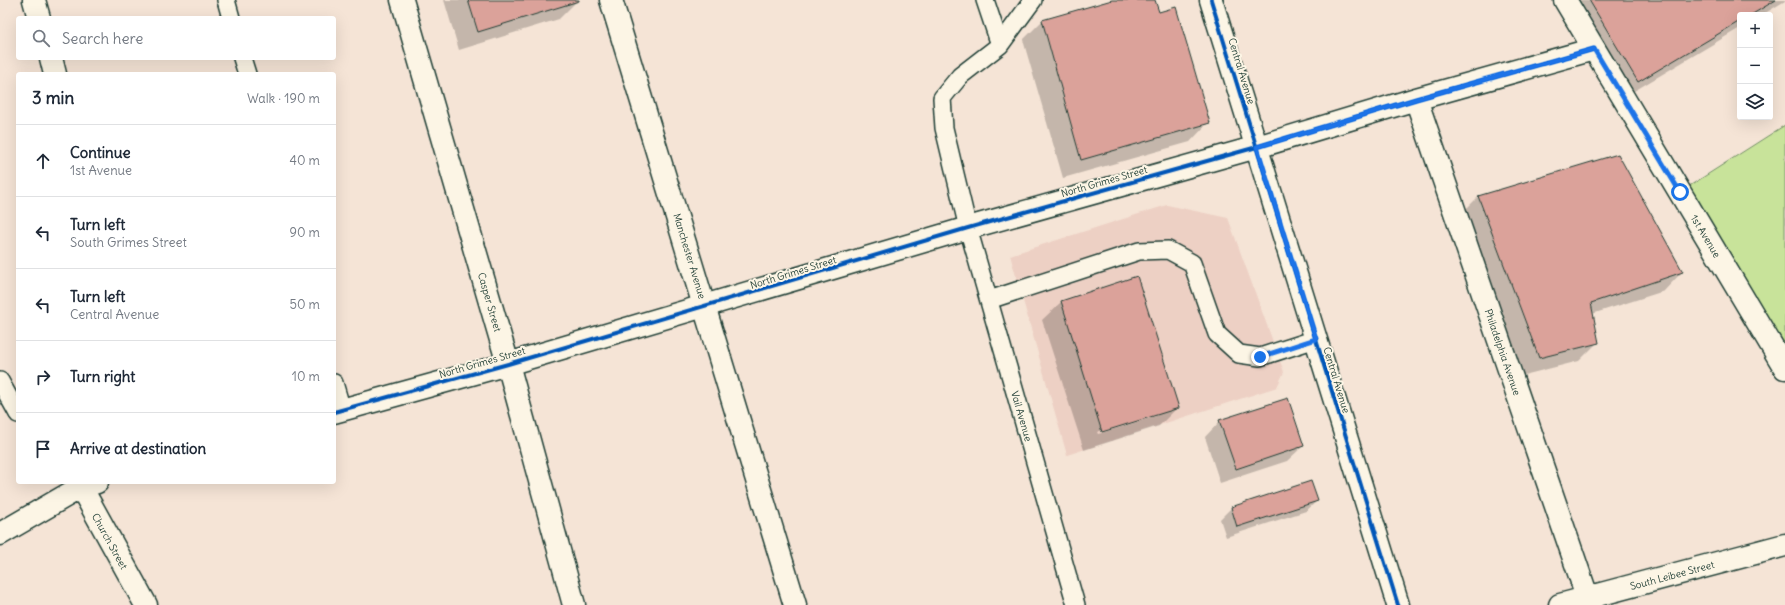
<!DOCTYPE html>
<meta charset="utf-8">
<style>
body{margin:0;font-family:Delius,sans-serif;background:#f2f2f3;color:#1f2937}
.controls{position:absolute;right:12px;top:12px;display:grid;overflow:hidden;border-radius:4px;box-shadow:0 4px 16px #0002}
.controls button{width:36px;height:36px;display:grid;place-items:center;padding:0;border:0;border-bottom:1px solid #e0e1e3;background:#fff;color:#1f2937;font:20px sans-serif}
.stop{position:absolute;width:12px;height:12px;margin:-9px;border:3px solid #1a73e8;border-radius:50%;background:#fff}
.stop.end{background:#1a73e8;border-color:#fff;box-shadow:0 1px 4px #0008}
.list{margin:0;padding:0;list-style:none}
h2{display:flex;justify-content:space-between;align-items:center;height:52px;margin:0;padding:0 16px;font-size:17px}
h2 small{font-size:13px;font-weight:400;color:#747a83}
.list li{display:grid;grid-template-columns:26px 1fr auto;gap:12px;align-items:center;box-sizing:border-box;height:72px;padding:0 16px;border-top:1px solid #e0e1e3}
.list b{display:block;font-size:15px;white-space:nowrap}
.list p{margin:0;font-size:13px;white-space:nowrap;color:#747a83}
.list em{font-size:13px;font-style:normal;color:#747a83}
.icon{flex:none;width:22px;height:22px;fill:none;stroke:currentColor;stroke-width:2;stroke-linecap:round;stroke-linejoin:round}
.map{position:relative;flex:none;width:1785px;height:605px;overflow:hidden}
.search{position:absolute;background:#fff;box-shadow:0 4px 16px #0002;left:16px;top:16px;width:320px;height:44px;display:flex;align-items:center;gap:10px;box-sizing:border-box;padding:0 14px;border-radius:4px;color:#747a83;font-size:15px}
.panel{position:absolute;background:#fff;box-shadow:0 4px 16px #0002;left:16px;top:72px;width:320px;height:412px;border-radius:4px}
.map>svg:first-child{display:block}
</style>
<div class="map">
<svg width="1785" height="605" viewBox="0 0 1785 605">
<rect width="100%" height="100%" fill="#f5e4d6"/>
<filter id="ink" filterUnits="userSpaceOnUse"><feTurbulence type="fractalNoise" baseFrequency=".025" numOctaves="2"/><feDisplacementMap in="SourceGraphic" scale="8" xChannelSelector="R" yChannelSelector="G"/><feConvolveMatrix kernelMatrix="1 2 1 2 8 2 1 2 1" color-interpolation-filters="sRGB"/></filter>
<g filter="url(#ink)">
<!-- built -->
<path fill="#edd0c4" d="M1167,205L1228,218L1284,372L1277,387L1067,455L1010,255Z"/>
<!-- green -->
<path fill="#c8e39a" stroke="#749067" d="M1785,125V368L1680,192Z"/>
<!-- shadow -->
<path fill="#0003" fill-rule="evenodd" d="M444,0H578L559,19L459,50Z
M1116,0H1154L1158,13L1208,123L1190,142L1063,178L1023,40L1042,21Z
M1560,0H1785V1L1762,15H1740V28L1619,100Z
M1617,155L1682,272L1664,291L1592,314L1598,342L1579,361L1520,376L1459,216L1478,197Z
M1061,302L1177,408L1159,426L1084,450L1042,320ZM1156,414V416L1098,434L1097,432Z
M1220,421L1303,446L1287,461L1220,483L1205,437Z
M1310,482L1317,501L1306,511L1226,537L1220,519L1231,508Z"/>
<!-- building -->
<path fill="#dba29a" stroke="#1f3d34" d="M468,0H579V1L478,32Z
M1112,0H1155L1159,12L1176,7L1210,123L1081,160L1042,20Z
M1589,0H1776L1751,15H1740V21L1638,82Z
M1618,154L1683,272L1591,303L1599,343L1539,358L1478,196Z
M1137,276L1179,408L1102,432L1061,301Z
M1288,398L1304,446L1236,469L1219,420Z
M1311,481L1318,501L1237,527L1231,507Z"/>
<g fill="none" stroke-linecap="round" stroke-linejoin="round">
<!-- service casing -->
<g stroke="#1f3d34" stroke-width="20">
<path id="service" d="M226,0L231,18
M985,0L1000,45
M1033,0L1000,45L960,76L942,98L944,128L968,228L1076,605
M242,58L247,74
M989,300L1139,251L1168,250L1192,263L1217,334L1239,354L1260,357L1316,339
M0,381L18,414
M334,383L342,410"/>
</g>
<!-- minor casing -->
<g stroke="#1f3d34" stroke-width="25">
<path id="minor" d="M34,0L39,18
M402,0L508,364L574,605
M51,58L55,74
M1416,99L1590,605
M334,412L508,364L968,228L1257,147L1416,99L1594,49
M81,487L146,605
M0,534L81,487L97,482
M1560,605L1785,545"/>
</g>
<!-- tertiary casing -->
<g stroke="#1f3d34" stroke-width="25">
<path id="tertiary" d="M611,0L795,605
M1211,0L1398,605"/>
</g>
<!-- secondary casing -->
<g stroke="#1f3d34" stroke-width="25">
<path id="secondary" d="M1565,0L1785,368"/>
</g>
<!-- service -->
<use href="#service" stroke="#fcf5e5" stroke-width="17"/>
<!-- minor -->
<use href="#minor" stroke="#fcf5e5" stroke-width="22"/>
<!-- tertiary -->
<use href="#tertiary" stroke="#fcf5e5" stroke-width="22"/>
<!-- secondary -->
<use href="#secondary" stroke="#fcf5e5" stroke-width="22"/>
<!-- cycleway casing -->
<g stroke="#fcf5e5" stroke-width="6">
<path id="cycleway" d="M1211,0L1398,605
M334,412L508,364L968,228L1257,147L1416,99L1594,49"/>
</g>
<!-- cycleway -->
<use href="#cycleway" stroke="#0057b8" stroke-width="4"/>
</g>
</g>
<g fill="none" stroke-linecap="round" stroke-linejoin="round" filter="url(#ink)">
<!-- route -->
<path stroke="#1a73e8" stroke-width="5" d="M1260,357L1316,339L1257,147L1416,99L1594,49L1680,192"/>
</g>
<g text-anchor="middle" stroke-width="4" stroke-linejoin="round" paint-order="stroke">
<!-- street labels -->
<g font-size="10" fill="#1f3d34" stroke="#fcf5e5">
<text transform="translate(1242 71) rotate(73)" y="4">Central Avenue</text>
<text transform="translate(1104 181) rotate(-16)" y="4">North Grimes Street</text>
<text transform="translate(1706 236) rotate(59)" y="4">1st Avenue</text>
<text transform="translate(690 256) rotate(73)" y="4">Manchester Avenue</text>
<text transform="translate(793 272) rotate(-17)" y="4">North Grimes Street</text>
<text transform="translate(490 302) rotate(74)" y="4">Casper Street</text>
<text transform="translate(1503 352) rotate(71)" y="4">Philadelphia Avenue</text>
<text transform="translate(482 362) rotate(-16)" y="4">North Grimes Street</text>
<text transform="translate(1337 380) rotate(73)" y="4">Central Avenue</text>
<text transform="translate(1022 416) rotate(74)" y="4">Vail Avenue</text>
<text transform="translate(110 541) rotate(61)" y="4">Church Street</text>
<text transform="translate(1672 575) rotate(-15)" y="4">South Leibee Street</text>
</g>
</g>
</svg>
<div class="controls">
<button>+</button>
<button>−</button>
<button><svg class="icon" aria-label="layers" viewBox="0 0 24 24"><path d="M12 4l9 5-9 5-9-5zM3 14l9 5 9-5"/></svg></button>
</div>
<div class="stop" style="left:1680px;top:192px"></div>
<div class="stop end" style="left:1260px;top:357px"></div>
<div class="search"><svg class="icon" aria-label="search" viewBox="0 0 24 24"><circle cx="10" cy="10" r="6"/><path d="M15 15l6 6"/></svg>Search here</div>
<section class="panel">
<h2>3 min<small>Walk · 190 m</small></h2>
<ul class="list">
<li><svg class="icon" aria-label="ahead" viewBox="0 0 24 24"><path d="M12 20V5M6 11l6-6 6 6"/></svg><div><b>Continue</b><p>1st Avenue</p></div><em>40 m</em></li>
<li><svg class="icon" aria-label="left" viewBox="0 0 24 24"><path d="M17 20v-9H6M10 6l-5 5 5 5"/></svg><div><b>Turn left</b><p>South Grimes Street</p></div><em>90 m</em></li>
<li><svg class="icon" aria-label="left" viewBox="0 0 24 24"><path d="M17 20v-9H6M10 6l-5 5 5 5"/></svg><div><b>Turn left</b><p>Central Avenue</p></div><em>50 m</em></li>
<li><svg class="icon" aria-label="right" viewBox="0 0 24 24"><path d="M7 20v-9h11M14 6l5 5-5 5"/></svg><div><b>Turn right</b></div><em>10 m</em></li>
<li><svg class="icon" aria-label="arrive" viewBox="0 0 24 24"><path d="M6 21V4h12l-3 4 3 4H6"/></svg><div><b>Arrive at destination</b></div></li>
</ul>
</section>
</div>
